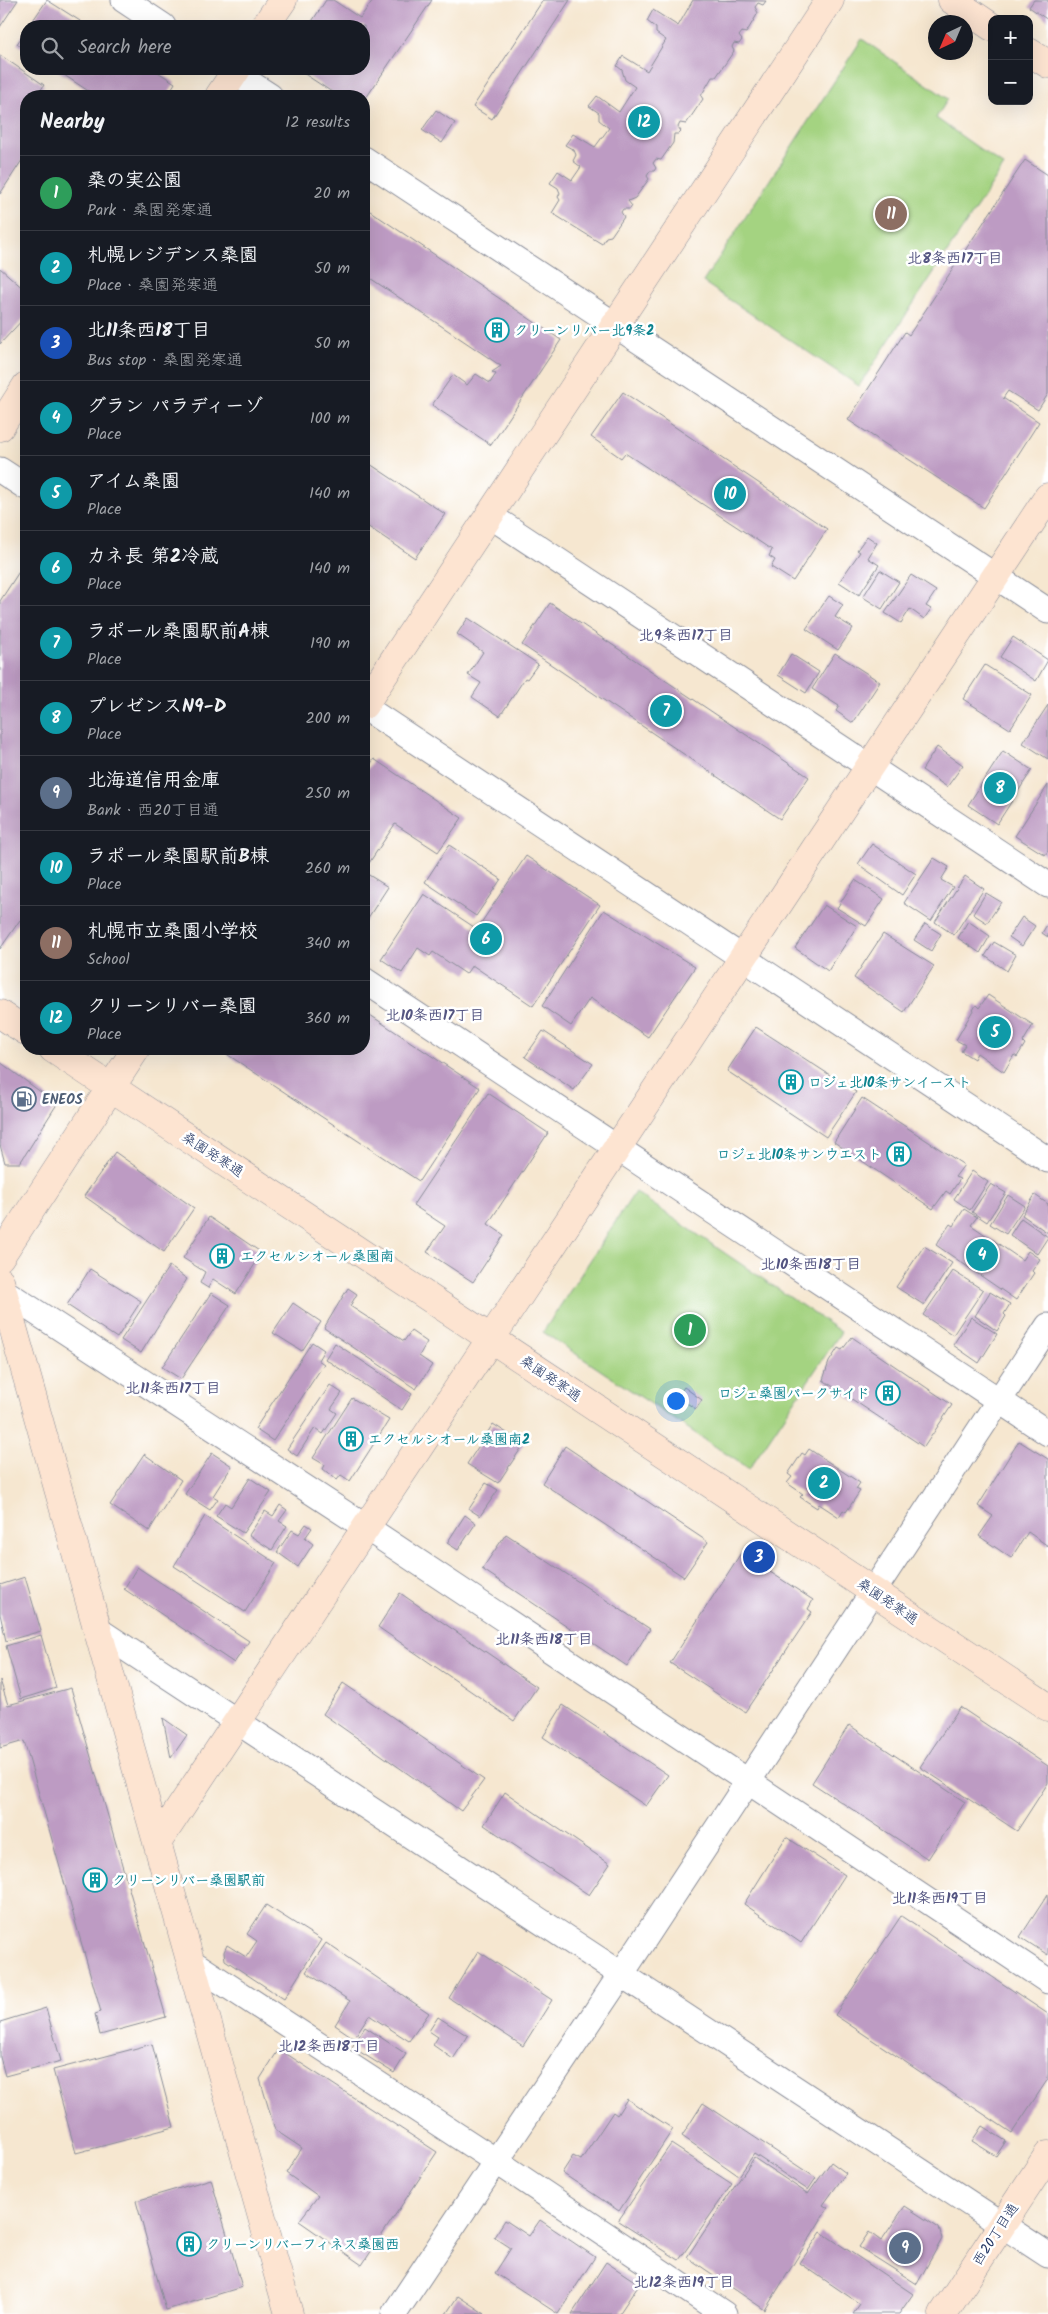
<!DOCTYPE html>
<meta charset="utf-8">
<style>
body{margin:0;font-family:Kalam,"Klee One",sans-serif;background:#242831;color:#f1f3f6}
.controls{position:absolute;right:15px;top:15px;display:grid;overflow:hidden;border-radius:10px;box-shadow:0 5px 20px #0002}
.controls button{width:45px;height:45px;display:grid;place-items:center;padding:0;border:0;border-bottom:1px solid #363941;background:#171b24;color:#f1f3f6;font:25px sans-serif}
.compass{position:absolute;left:928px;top:15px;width:45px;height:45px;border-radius:50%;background:#171b24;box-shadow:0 5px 20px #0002;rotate:224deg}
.you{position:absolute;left:675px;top:1400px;width:18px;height:18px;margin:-12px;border:4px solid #fff;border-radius:50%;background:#1a73e8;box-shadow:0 0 0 8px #1a73e833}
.badge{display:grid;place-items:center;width:32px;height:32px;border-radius:50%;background:#2563eb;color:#fff;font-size:16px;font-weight:700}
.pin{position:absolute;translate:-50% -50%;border:2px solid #fff;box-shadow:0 1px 5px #0006}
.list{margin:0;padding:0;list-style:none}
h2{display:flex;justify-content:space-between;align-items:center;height:65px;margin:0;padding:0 20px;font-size:21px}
h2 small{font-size:16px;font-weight:400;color:#9ea1a6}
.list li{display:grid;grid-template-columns:32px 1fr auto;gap:15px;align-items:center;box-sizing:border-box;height:75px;padding:0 20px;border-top:1px solid #363941}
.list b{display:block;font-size:19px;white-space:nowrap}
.list p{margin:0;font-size:16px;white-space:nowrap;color:#9ea1a6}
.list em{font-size:16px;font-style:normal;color:#9ea1a6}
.icon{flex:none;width:28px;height:28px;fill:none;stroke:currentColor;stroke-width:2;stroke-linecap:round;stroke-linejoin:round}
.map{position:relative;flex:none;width:1048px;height:2314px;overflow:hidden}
.search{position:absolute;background:#171b24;box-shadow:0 5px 20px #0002;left:20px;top:20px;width:350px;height:55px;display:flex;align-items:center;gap:12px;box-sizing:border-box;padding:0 18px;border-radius:20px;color:#9ea1a6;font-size:19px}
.panel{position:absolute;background:#171b24;box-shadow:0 5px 20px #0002;left:20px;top:90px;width:350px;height:965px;border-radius:20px}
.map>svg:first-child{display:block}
</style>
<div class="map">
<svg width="1048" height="2314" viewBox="0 0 1048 2314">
<rect width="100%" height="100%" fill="#fff"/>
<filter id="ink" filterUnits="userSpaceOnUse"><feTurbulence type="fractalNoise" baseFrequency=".02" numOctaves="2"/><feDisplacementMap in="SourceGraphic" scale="10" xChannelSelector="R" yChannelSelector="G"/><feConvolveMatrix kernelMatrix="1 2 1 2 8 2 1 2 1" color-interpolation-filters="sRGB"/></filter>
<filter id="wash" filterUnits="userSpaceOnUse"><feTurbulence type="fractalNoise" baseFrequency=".0096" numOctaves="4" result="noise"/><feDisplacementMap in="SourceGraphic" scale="20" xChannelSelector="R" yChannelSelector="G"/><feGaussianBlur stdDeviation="1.12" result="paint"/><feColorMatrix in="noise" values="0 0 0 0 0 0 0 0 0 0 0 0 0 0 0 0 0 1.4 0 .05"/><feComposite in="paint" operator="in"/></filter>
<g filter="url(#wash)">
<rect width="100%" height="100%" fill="#f6e7d0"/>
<!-- green -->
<path fill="#a4d381" stroke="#608170" d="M862,39L948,99L936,118L1004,166L859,386L703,282Z
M635,1192L841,1332L749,1469L543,1332Z"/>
<g id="blocks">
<!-- building -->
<path fill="#bd9bc3" d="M0,0H18L0,27Z
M47,0L88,26H29Z
M326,0H333L360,18L373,0H432L364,101V96H338L297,69H364V26H309Z
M543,0H570L492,119L473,107Z
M693,0L766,1L763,5L758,3L755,7L758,13L746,33L742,32L739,36L742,40L739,44L734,43L732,47L734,51L716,77H712L701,96L703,99L686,124L680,123L678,127L681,131L678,134H674L673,143L661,160L656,159L653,163L656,168L654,171H650L647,176L649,179L635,198L628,201L632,206L630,209H623L621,212L624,217L611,236L606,237L602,244L552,213L560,200L558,197L560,193L558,188L550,183L558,171L572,180L581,167L573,161L576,155L574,150L565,145L573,134L595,147L609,128L599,120V113L589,106L597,96L619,112L635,87L625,80L622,70L617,66L623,56L647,71L666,40L656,33V28L647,21L653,10L678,26Z
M1034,0H1048V20L1029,7Z
M26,30V50L17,44Z
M0,55L44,85L37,96H26V154L0,194Z
M55,69H153L175,83L167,96H96Z
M436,110L455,123L442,143L422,130Z
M1025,160L1048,175V394L1038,410L1008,391L1003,398L1039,422L984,508L848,420L905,332L909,335Z
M364,207L561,340L491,445L432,405L453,375L467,385L476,374L490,383L496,374L492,372L501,366L364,274Z
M0,268L26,291V316L0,344Z
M623,392L827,529L793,581L771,567L775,560L769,556L772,550L625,453L621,458L591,437Z
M364,460L445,514L415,558L364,524Z
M867,536L877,543L868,558L879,565L859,595L839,582L860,552L857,550Z
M26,561V924L20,920L0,949V601Z
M880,570L899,582L882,609L863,597Z
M911,575L936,591L926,606L931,609L924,619L910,609L901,623L885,613Z
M829,596L843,605L835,617L853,628L838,650L806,629Z
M550,603L809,777L780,819L522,645Z
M468,618L538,664L527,679L525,678L500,716L472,697L481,683L468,675L483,652L457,634Z
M1013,637L1048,660L1036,681L1000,657Z
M835,653L880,682L853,723L836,711L839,706L812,689Z
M791,654L819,672L806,693L778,675Z
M985,665L1032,695L1010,729L963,699Z
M1048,705V759L1023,743Z
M937,747L963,765L947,787L922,770Z
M1003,751L1032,770L997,824L968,805Z
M374,759L462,818L438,852L395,824L369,863L364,859V774Z
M1048,785V851L1045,855L1015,836Z
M872,844L916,874L902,895L858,864Z
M449,845L501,879L476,916L425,882Z
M526,856L600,905L533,1006L472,965L466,974L433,952L430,956L418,948L402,973L381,959L424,894L477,929Z
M934,858L949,867L941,880L953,887L931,921L904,903Z
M364,872L388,887L364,924Z
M965,876L984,889L954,935L935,922Z
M855,880L884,899L866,926L837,908Z
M986,893L1001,902L987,923L973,914Z
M824,905L857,926L828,971L795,948Z
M604,910L695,967L648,1037L590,998L571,1026L542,1006Z
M1022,917L1035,926L1022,946L1009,937Z
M968,921L990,936L980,953L958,938Z
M1048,923V937L1042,933Z
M925,924L941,934L931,951L914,940Z
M883,934L934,966L904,1012L854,978Z
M994,942L1016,955L1007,971L985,956Z
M988,995L1033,1025L1023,1042L1025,1044L1017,1057L1014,1055L1004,1072L977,1053L974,1059L961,1051L965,1045L956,1040L976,1005L979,1008Z
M364,1011L480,1088L419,1181L219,1049H364Z
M756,1027L856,1092L826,1137L727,1071Z
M543,1031L593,1064L574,1090L525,1057Z
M0,1062L57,1104L20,1163H5L0,1145Z
M488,1093L548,1133L488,1224L504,1235L473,1282L427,1252L445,1226L413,1205Z
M862,1098L964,1165L955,1177L960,1179L950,1194L946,1191L933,1209L834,1142Z
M115,1152L194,1208L164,1252L84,1196Z
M972,1171L988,1182L970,1210L954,1199Z
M991,1184L1006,1193L987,1222L972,1212Z
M1008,1195L1025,1206L1006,1234L990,1224Z
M1035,1195L1048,1204V1233L1022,1215Z
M964,1209L977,1217L971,1225L1022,1260L1028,1251L1040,1259L1032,1271L1034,1273L1016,1300L936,1245L950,1224L953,1226Z
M209,1217L262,1253L236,1294L213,1279L208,1288L200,1283L205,1272L183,1258Z
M1021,1218L1048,1237L1037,1254L1010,1235Z
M924,1246L952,1263L924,1305L896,1287Z
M169,1266L187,1279L141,1353L121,1340Z
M90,1269L141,1301L117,1338L67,1305Z
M953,1271L983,1290L953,1335L923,1315Z
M348,1288L357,1294L350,1306L404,1341L411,1331L427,1342L419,1356L432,1365L416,1389L324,1328Z
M990,1292L1010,1304L1004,1314L1006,1316L997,1331L975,1316Z
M211,1293L230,1305L181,1379L162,1367Z
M293,1303L321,1322L302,1351L273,1333Z
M971,1317L997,1334L979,1363L953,1345Z
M852,1337L952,1405L924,1447L823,1380L829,1362L838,1348L842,1350Z
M312,1342L324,1350L318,1360L324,1364L273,1441L255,1429Z
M335,1343L412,1394L402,1410L325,1359Z
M330,1385L342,1393L331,1409L337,1413L323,1434L315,1428L297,1456L287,1449Z
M684,1387L702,1400L696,1409L677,1397Z
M352,1398L389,1420L350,1481L341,1475L337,1480L323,1469L325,1465L313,1458Z
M493,1424L524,1444L498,1483L467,1464Z
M1019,1441L1048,1459V1546L1028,1532L1011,1558L979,1536L993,1516L978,1506Z
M565,1446L708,1542L684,1577L542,1483Z
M809,1449L860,1483L856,1489L860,1491L846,1512L843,1510L839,1517L819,1504L817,1508L800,1497L803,1494L787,1483L792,1477L788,1474L802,1453L805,1455Z
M212,1453L232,1466L213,1496L218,1499L210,1510L185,1494Z
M144,1454L181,1480L149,1531L110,1505Z
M250,1478L271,1492L243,1533L216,1516L225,1503L231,1507Z
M486,1483L498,1490L480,1516L469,1509Z
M280,1505L287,1510L279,1521L287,1526L272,1550L249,1535L265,1511L273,1516Z
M465,1515L476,1523L458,1550L447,1543Z
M205,1516L276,1563L245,1612L174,1566Z
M306,1524L312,1528L305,1538L313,1544L298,1567L277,1552L292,1530L299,1534Z
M506,1534L650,1629L627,1666L482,1569Z
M741,1553L813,1600L808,1609L812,1612L745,1712L670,1663Z
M137,1567L249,1641L234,1663L124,1589Z
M25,1577L41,1631L6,1641L0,1614V1585Z
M400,1593L537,1687L514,1721L378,1627Z
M41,1635L56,1688L21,1699L6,1646Z
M0,1680L8,1705L71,1688L166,2017L100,2035L95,2014L101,2012L24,1741L0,1748Z
M343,1683L484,1780L461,1811L323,1714Z
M563,1705L668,1775L646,1806L543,1737Z
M960,1707L1048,1766V1783L1017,1831L920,1767Z
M163,1718L187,1735L171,1758Z
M849,1725L965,1802L928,1859L812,1783Z
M505,1792L610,1864L589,1895L484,1825Z
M786,1837L845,1875L801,1943L744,1904Z
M1048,1894V1955L1020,1937Z
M266,1905L321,1940L284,1999L225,1960L224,1952L227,1945L246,1957L257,1941L247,1934Z
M901,1916L1048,2014V2079L1012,2133L835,2015Z
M326,1943L429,2013L409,2041L369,2015L354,2038L335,2025L350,2001L306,1972Z
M478,1951L552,2000L523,2046L449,1998Z
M46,2008L61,2061L5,2076L0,2057V2022Z
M438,2017L468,2036L453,2059L433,2045L438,2037L429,2031Z
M365,2027L406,2054L394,2073L352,2047Z
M152,2044L174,2127L76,2153L53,2070Z
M279,2049L437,2152L362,2265L299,2221L318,2196L286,2173L302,2148L275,2130L260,2079Z
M627,2099L673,2129L619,2211L562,2173L573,2156L581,2160L613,2112L617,2115Z
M703,2103L816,2178L808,2190L754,2154L739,2176L682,2136Z
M982,2126L1006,2141L996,2156L972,2141Z
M671,2144L732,2184L679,2260L618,2221Z
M754,2158L808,2194L831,2162L846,2173L823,2205L828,2208L765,2310L687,2257Z
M211,2179L242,2287L166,2310L136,2201Z
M905,2206L939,2228L942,2239L917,2284L859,2247L869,2232L881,2241Z
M505,2220L529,2236L540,2220L595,2257L558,2314L495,2273L511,2248L494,2237Z
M821,2232L913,2294L899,2314H853L860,2304L800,2263Z
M606,2262L639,2284L619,2314H572Z
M458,2296L485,2314H446Z"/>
</g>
</g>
<g filter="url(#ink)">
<use href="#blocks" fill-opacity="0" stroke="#888b97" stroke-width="1"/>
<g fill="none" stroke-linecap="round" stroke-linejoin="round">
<!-- street casing -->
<g stroke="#888b97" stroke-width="27">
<path id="street" d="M124,0L163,26
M228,69L270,96
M364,159L1048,611
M0,470L26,487
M489,515L1048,885
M364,707L1048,1160
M364,980L1048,1433
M2,1290L367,1528L1048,1981
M98,1630L1048,2255
M190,1961L496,2161L724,2314
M394,2314L622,1973L1048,1326"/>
</g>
<!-- secondary casing -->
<g stroke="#888b97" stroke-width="29">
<path id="secondary" d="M952,0L992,27
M265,26L283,0
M1029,52L1048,64
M219,96L237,69
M0,427L26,386
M364,705L830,0
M0,1014L26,1031
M53,1049L1048,1707
M0,1257L136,1049
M0,1281L289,2314
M157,1843L1048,497
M943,2314L1048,2155"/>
</g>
<!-- street -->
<use href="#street" stroke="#fff" stroke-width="25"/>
<!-- secondary -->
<use href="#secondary" stroke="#fde4d1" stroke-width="28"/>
</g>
</g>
<!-- icons -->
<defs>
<g id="building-ring" transform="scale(1.25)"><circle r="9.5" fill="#fff" stroke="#0f9aa8" stroke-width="1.5"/><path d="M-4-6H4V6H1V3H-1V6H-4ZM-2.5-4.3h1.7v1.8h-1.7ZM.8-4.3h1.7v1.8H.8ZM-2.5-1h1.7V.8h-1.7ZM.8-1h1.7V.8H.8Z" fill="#0f9aa8"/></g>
<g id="fuel-ring" transform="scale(1.25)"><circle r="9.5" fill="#fff" stroke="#5c6f8a" stroke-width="1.5"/><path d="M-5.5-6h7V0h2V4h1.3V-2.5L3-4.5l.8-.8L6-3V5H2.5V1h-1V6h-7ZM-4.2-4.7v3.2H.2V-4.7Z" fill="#5c6f8a"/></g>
</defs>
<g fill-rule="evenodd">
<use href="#building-ring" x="497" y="330"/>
<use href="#building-ring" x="791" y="1082"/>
<use href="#fuel-ring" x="24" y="1099"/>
<use href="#building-ring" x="899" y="1154"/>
<use href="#building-ring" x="222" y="1256"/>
<use href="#building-ring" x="888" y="1393"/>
<use href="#building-ring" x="351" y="1439"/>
<use href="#building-ring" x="95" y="1880"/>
<use href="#building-ring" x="189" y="2244"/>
</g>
<g text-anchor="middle" stroke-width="5" stroke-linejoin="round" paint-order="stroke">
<!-- culture labels -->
<g font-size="14" font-weight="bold" fill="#0d838f" stroke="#fff" text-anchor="start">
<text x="514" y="335">クリーンリバー北9条2</text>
<text x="808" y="1087">ロジェ北10条サンイースト</text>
<text x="882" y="1159" text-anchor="end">ロジェ北10条サンウエスト</text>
<text x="240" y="1261">エクセルシオール桑園南</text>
<text x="870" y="1398" text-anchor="end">ロジェ桑園パークサイド</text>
<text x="368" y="1444">エクセルシオール桑園南2</text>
<text x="112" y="1885">クリーンリバー桑園駅前</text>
<text x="206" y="2249">クリーンリバーフィネス桑園西</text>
</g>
<!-- service labels -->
<g font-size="14" font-weight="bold" fill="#4e5e75" stroke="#fff" text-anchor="start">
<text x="42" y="1104">ENEOS</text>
</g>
<!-- street labels -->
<g font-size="14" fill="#1b2f5e" stroke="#fff">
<text transform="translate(213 1154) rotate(33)" y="5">桑園発寒通</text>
<text transform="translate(551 1378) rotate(34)" y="5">桑園発寒通</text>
<text transform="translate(888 1601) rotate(34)" y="5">桑園発寒通</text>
<text transform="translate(995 2234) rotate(-57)" y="5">西20丁目通</text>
</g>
<!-- neighbourhood labels -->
<g font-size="15" font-weight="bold" fill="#545581" stroke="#fff">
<text x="955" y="263">北8条西17丁目</text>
<text x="686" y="640">北9条西17丁目</text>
<text x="435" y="1020">北10条西17丁目</text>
<text x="811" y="1269">北10条西18丁目</text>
<text x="173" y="1393">北11条西17丁目</text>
<text x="544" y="1644">北11条西18丁目</text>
<text x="940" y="1903">北11条西19丁目</text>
<text x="329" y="2051">北12条西18丁目</text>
<text x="684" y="2287">北12条西19丁目</text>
</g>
</g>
</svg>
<div class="controls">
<button>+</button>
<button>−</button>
</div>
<svg class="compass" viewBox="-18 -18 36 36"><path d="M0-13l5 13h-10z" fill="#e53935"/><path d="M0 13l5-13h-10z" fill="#9ea1a6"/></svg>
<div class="you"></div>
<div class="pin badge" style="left:690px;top:1330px;background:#2e9e5b">1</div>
<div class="pin badge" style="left:824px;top:1483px;background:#0f9aa8">2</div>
<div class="pin badge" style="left:759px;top:1557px;background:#1a4fb4">3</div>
<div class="pin badge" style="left:982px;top:1255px;background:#0f9aa8">4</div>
<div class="pin badge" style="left:995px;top:1032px;background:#0f9aa8">5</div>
<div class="pin badge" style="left:486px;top:939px;background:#0f9aa8">6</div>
<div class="pin badge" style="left:666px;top:711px;background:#0f9aa8">7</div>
<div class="pin badge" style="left:1000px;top:788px;background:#0f9aa8">8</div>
<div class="pin badge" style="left:905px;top:2248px;background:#5c6f8a">9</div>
<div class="pin badge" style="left:730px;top:494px;background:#0f9aa8">10</div>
<div class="pin badge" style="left:891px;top:214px;background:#8d6e63">11</div>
<div class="pin badge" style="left:644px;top:122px;background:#0f9aa8">12</div>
<div class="search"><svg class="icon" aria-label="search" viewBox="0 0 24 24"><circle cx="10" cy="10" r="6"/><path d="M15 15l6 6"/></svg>Search here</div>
<section class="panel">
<h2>Nearby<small>12 results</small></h2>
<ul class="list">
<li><span class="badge" style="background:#2e9e5b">1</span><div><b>桑の実公園</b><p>Park · 桑園発寒通</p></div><em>20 m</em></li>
<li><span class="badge" style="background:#0f9aa8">2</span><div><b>札幌レジデンス桑園</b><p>Place · 桑園発寒通</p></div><em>50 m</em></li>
<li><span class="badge" style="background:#1a4fb4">3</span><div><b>北11条西18丁目</b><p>Bus stop · 桑園発寒通</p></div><em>50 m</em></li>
<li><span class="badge" style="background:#0f9aa8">4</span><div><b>グラン パラディーゾ</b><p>Place</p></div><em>100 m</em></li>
<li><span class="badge" style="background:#0f9aa8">5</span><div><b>アイム桑園</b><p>Place</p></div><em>140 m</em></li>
<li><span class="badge" style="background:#0f9aa8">6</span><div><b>カネ長 第2冷蔵</b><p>Place</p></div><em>140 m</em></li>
<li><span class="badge" style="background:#0f9aa8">7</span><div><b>ラポール桑園駅前A棟</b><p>Place</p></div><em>190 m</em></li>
<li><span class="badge" style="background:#0f9aa8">8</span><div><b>プレゼンスN9-D</b><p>Place</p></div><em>200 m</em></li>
<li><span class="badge" style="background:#5c6f8a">9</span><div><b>北海道信用金庫</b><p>Bank · 西20丁目通</p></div><em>250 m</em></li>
<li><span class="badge" style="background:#0f9aa8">10</span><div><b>ラポール桑園駅前B棟</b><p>Place</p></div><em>260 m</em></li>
<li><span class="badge" style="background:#8d6e63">11</span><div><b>札幌市立桑園小学校</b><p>School</p></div><em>340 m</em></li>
<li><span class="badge" style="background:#0f9aa8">12</span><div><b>クリーンリバー桑園</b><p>Place</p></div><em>360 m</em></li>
</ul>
</section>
</div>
